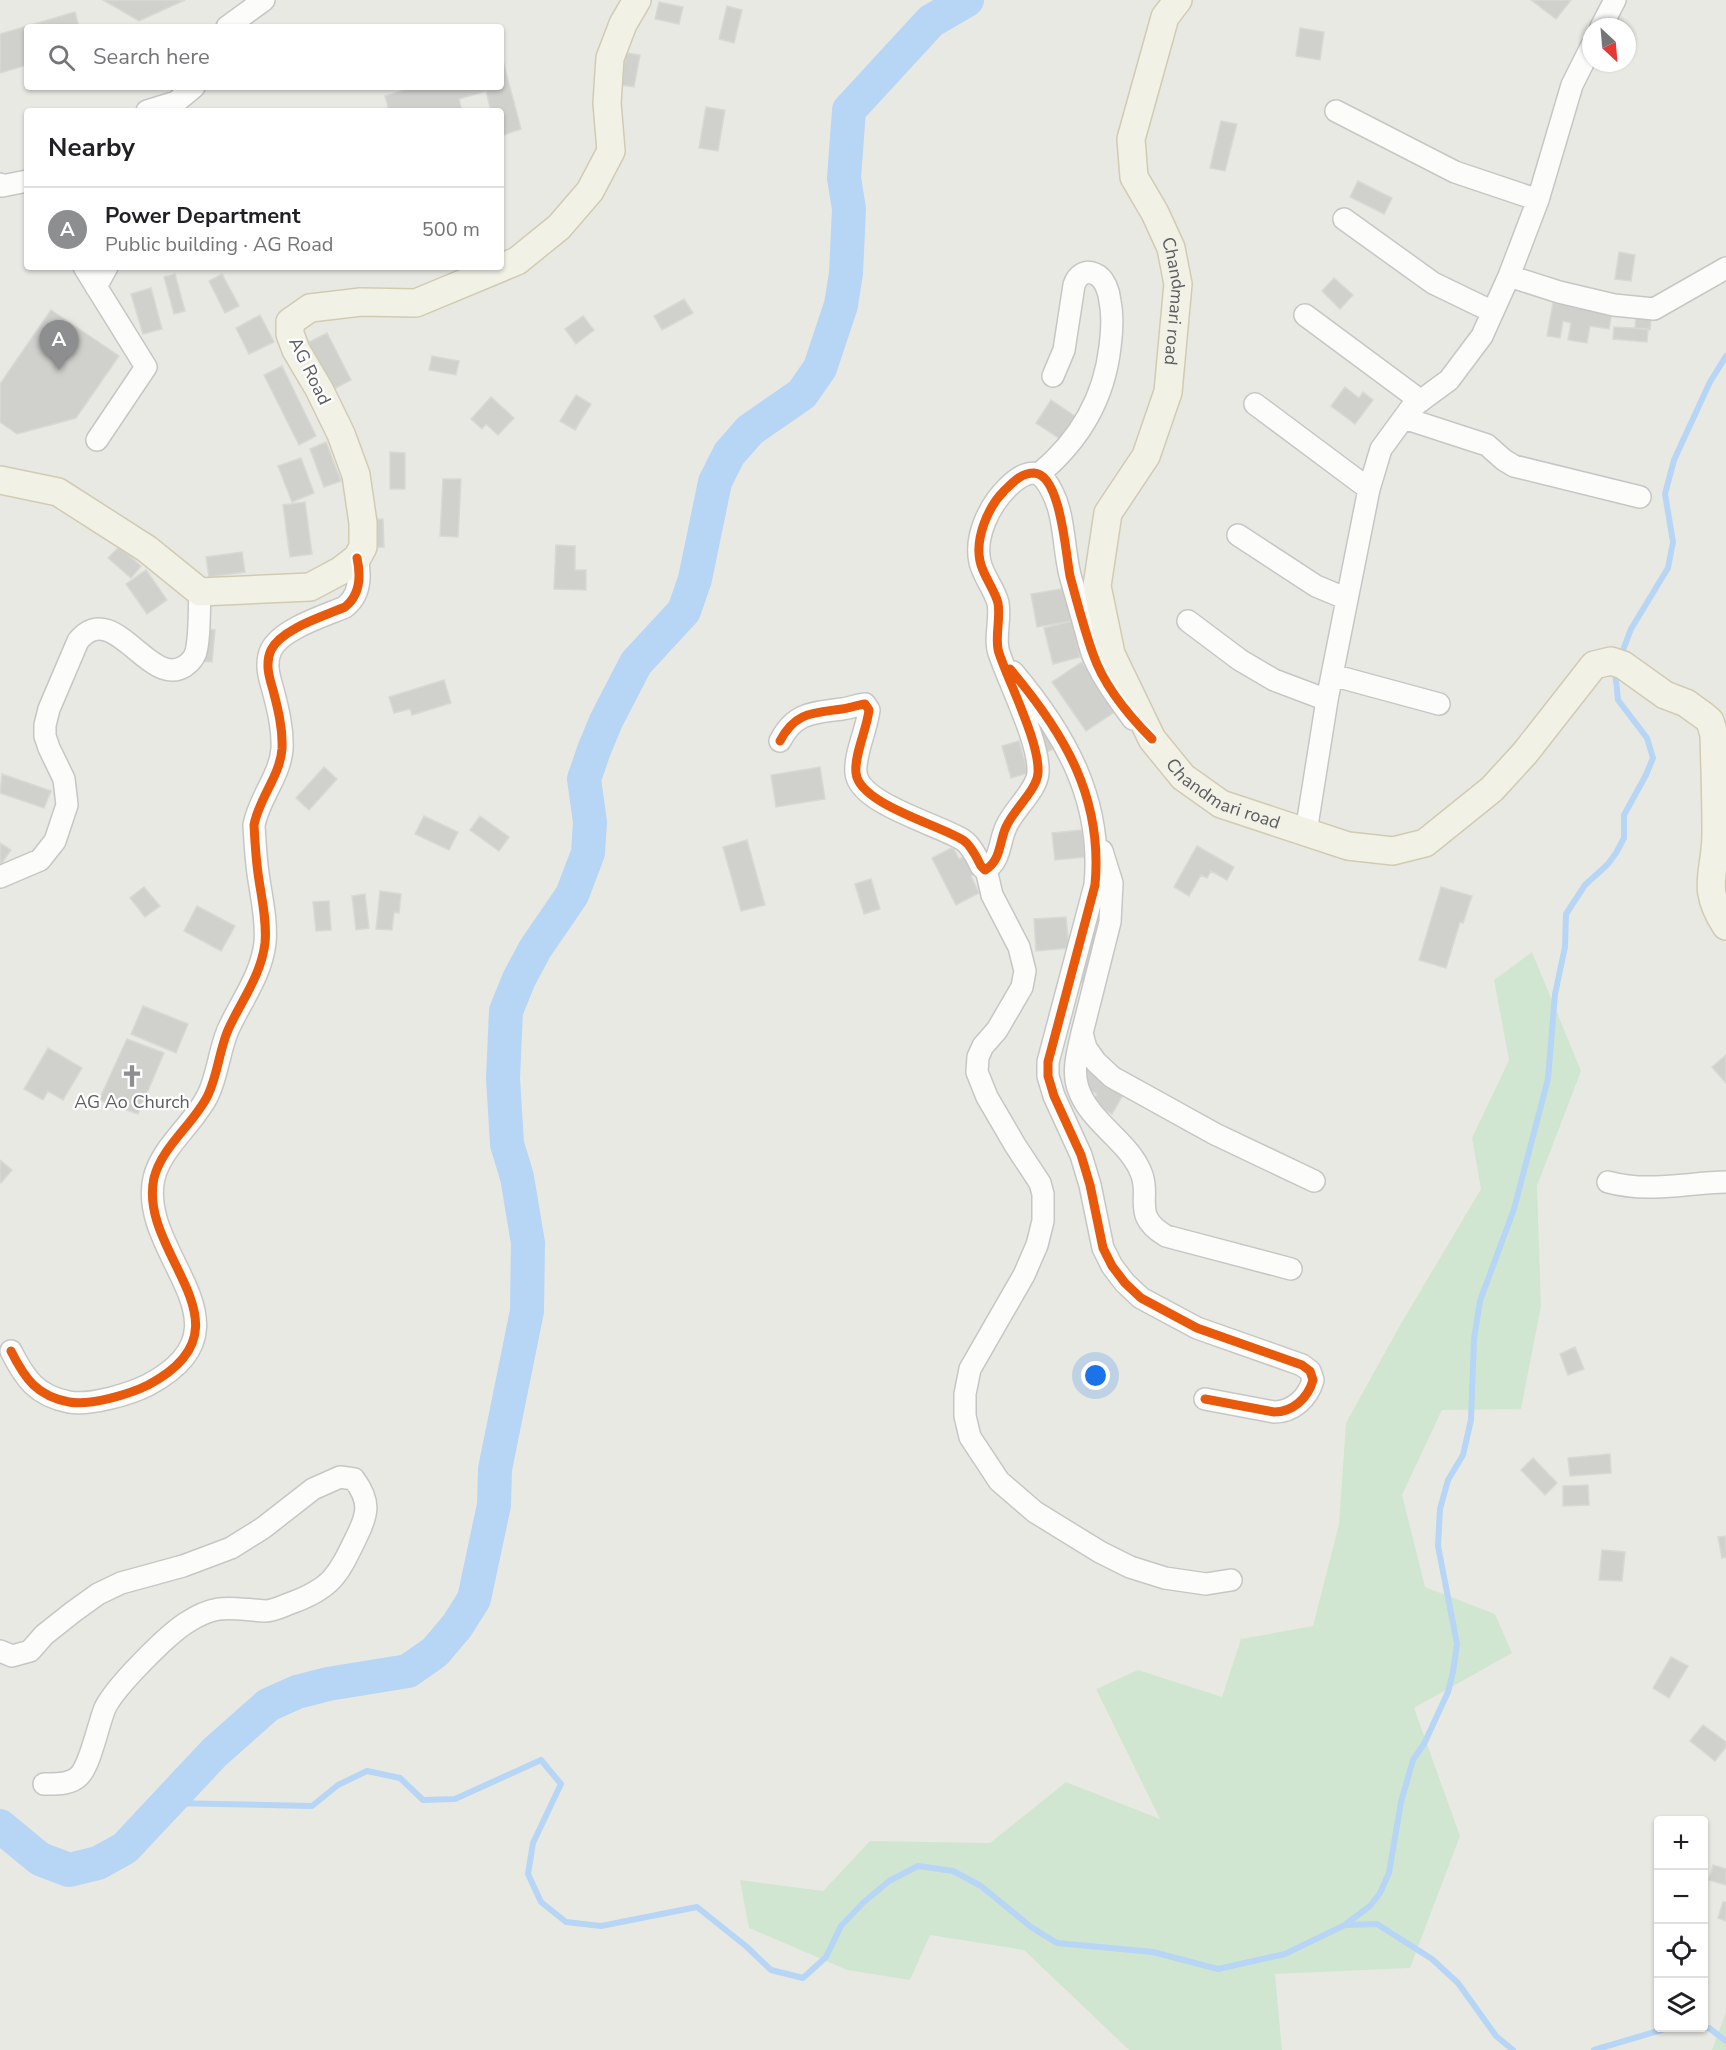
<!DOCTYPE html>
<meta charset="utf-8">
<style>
body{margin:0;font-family:"Nunito Sans",sans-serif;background:#f2f2f2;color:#202124}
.controls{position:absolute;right:18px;bottom:18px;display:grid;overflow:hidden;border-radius:6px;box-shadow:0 2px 4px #0004}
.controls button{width:54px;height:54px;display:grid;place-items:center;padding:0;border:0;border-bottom:2px solid #e0e0e0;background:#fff;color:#202124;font:30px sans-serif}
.compass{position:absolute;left:1582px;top:18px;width:54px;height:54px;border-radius:50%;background:#fff;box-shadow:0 2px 4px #0004;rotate:154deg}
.you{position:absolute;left:1096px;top:1376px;width:21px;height:21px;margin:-15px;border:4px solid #fff;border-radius:50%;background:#1a73e8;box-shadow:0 0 0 9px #1a73e833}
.badge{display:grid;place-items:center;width:39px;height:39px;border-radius:50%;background:#8c8e90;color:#fff;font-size:20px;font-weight:700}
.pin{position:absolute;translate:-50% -50px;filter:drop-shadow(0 2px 3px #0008)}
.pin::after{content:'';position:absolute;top:32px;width:21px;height:18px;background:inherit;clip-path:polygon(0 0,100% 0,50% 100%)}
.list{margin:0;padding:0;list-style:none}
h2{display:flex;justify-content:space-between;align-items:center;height:78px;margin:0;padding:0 24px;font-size:26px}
h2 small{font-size:20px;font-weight:400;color:#757577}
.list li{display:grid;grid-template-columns:39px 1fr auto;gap:18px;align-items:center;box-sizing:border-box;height:84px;padding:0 24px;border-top:2px solid #e0e0e0}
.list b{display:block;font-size:22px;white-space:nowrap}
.list p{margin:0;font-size:20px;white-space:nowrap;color:#757577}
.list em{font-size:20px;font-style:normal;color:#757577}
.icon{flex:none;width:33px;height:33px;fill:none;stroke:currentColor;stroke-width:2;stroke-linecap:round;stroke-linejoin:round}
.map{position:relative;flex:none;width:1726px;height:2050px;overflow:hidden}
.search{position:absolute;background:#fff;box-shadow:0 2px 4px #0004;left:24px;top:24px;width:480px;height:66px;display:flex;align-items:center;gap:15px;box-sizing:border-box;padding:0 21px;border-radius:6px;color:#757577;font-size:22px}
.panel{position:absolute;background:#fff;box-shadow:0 2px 4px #0004;left:24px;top:108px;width:480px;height:162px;border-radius:6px}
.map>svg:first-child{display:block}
</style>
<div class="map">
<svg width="1726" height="2050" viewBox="0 0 1726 2050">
<rect width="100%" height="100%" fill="#e9e9e4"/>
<!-- green -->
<path fill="#d1e6d1" d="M1532,952L1581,1071L1537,1186L1541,1306L1521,1409L1442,1410L1402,1495L1425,1587L1495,1614L1512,1653L1414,1708L1460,1836L1410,1968L1275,1974L1282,2050H1129L1024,1950L930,1935L910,1980L847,1970L749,1928L740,1880L823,1891L870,1841L990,1843L1066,1782L1160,1819L1096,1689L1138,1670L1222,1697L1241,1639L1313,1626L1339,1524L1346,1423L1399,1327L1481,1189L1472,1138L1509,1060L1494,980Z
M1726,2012V2050H1712Z"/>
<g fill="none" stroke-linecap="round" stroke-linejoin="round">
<!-- stream -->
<path stroke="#b7d5f5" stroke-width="6" d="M1620,658L1631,629L1668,568L1673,542L1665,494L1674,460L1710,382L1726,356
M169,1803L312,1806L338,1785L367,1771L400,1778L423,1800L455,1799L541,1760L561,1784L533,1843L528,1874L541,1902L566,1922L601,1926L697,1907L747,1947L771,1970L803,1978L826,1957L841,1926L864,1902L889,1881L918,1866L953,1871L981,1886L1031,1927L1057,1943L1153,1952L1218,1969L1285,1954L1345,1925L1377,1924L1432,1959L1458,1983L1496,2036L1513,2050
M1346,1924L1370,1906L1380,1893L1389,1873L1401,1802L1413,1760L1424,1744L1448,1692L1453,1672L1457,1644L1438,1546L1440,1509L1448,1480L1463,1455L1471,1420L1474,1339L1480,1301L1514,1209L1548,1079L1555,994L1565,947L1566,914L1585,885L1608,864L1616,853L1624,838V815L1646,775L1653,758L1647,738L1618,700L1615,670
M1703,2028H1709L1726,2041
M1594,2050L1668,2028"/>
<!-- river -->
<path stroke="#b7d5f5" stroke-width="34" d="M0,1826L40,1859L69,1870L98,1863L125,1848L214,1753L268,1705L297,1692L328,1684L408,1671L435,1652L457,1626L474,1599L494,1505L495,1469L527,1311L528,1243L517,1177L507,1144L503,1078L506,1011L519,979L535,949L572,895L588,853L590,822L584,779L594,750L606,721L636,663L684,611L695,579L715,482L729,454L750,430L802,394L820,368L841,305L846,273L849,209L844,178L849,110L931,21L967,0"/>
</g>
<!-- building -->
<path fill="#d0d0cd" stroke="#d8d8d4" stroke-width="1.5" d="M103,0H185L139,21Z
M1531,0H1571L1556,19Z
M659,2L683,7L679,24L655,19Z
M727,6L742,10L734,43L719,39Z
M75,12L79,27H27V65L0,73V34Z
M1300,28L1324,32L1320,60L1296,56Z
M626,53L640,55L634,87L621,85Z
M501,61H503L521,129L501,136V111H491L486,91L459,99L462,111H389L385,96L416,87H501Z
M706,107L725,110L718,151L699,148Z
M1221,121L1237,124L1225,171L1210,168Z
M1358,181L1392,198L1384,214L1350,197Z
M1619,252L1635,255L1631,281L1615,279Z
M175,274L185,311L174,314L164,277Z
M222,274L239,306L225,313L209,281Z
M1334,278L1353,295L1340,309L1322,291Z
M151,288L162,329L143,334L131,294Z
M684,299L693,313L662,330L654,316Z
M1553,303L1612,312L1609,329L1590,326L1587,343L1568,340L1571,323L1563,321L1560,338L1547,336Z
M1637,308L1652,309L1650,330L1635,328Z
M51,310L119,356L76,418L17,434L0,422V384Z
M260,315L274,342L249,354L236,328Z
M583,316L594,330L576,344L565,329Z
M1614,327L1648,329L1647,342L1613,339Z
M327,333L351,380L332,390L307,343Z
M432,356L459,361L456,375L429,370Z
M282,366L316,436L299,445L264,375Z
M1345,387L1359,398L1363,392L1373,400L1355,424L1331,406Z
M576,395L591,404L575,430L560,421Z
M491,397L514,418L498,435L486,424L482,429L471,419Z
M1051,400L1076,417L1060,439L1036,423Z
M326,442L341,481L324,487L310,449Z
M390,452L405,453V489H390Z
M301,458L314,493L292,502L278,466Z
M443,479H461L458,537L440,536Z
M305,502L312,554L290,557L283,505Z
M383,519L384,547L368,548L367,520Z
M556,545L575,546V570H586V590L554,589Z
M119,547L141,566L131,578L108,558Z
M242,552L245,572L209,577L206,557Z
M146,570L167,600L147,614L126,584Z
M1066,588L1072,621L1037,627L1031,594Z
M1072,621L1080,657L1053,664L1044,628Z
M200,629L215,630L212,662L197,661Z
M1082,662L1116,711L1086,731L1052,682Z
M444,680L451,703L412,715L410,709L394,713L389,697Z
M1042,717L1056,748L1042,754L1029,723Z
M1019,741L1028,773L1011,778L1002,746Z
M324,767L337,779L309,810L296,798Z
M820,767L825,799L776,807L771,775Z
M2,774L51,791L44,808L0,793Z
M424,816L458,832L449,850L415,834Z
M480,816L509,837L499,851L470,830Z
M1082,830L1085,857L1055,860L1052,833Z
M747,840L765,905L741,911L723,847Z
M0,843L11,850L1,864H0Z
M1197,846L1234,867L1227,880L1211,871L1207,878L1201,875L1189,896L1174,887Z
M953,847L959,859L967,855L976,873L971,876L979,893L956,905L932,858Z
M871,879L880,909L864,914L855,884Z
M144,887L160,906L145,917L130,898Z
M1441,887L1472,896L1463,923L1460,922L1446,968L1419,960Z
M380,891L401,894L399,913L394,912L392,930L376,929Z
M365,894L369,928L356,930L352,896Z
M329,901L331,930L316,931L313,902Z
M197,906L235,926L221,951L184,931Z
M1066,917L1069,948L1036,951L1034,919Z
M1086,930L1100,933L1087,984L1072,980Z
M143,1006L188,1024L176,1053L131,1034Z
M127,1039L164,1053L138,1114L99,1100Z
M48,1048L82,1068L63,1100L48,1091L43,1100L24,1089Z
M1726,1055V1083L1712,1067Z
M1084,1066L1126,1090L1112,1114L1092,1103L1097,1094L1075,1082Z
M0,1160L12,1170L1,1183L0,1182Z
M1575,1347L1584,1369L1568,1375L1560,1354Z
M1610,1454L1611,1473L1570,1476L1568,1458Z
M1533,1458L1557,1483L1545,1495L1521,1470Z
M1588,1485L1589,1505L1563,1506V1486Z
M1726,1536V1557L1722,1558L1718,1537Z
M1602,1550L1625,1552L1622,1581L1599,1580Z
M1671,1657L1688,1666L1669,1698L1653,1688Z
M1703,1725L1726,1742V1747L1715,1761L1690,1741Z
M1713,1865L1726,1869V1885L1709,1880Z
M1723,1902H1726V1921L1718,1918Z"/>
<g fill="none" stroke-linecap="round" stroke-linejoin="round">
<!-- minor casing -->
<g stroke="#c6c6c5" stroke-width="24">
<path id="minor" d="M227,27L264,0
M1601,27L1615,0
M147,111L176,102L194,87
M1336,111L1455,172L1538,200
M0,184L2,186L27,181
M1344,219L1433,283L1493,312
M84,267L146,367L97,440
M1509,276L1559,292L1614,305L1654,309L1726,268
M96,287L107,267
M1305,315L1421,401
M1255,404L1369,489
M1404,418L1487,445L1504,460L1514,466L1640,497
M1039,474C1079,441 1104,399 1110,347C1112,332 1113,316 1110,301C1109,292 1105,278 1095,274C1085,269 1077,276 1074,285L1064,350L1053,376
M1238,535L1316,586L1347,599
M1188,621L1240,660L1274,680L1327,700
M1013,672C1066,735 1103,801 1095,885L1048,1062V1076L1054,1096L1081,1155L1090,1185L1103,1248L1112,1266L1125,1283L1141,1298L1197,1328L1302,1365L1310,1371L1313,1380C1308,1398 1293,1412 1274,1412L1205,1399
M1332,675L1439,704
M780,741C795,712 813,713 842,709C850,708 857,705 865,704L869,710C867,729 854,755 856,773C859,804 940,825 963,840C971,845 977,858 981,866L985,870C1001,861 999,842 1006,827C1013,810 1037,790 1038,773C1040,743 1009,683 999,653C994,639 1001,619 998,603C994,588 983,576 980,562C974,536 990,505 1007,488C1017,478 1034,465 1045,480C1066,508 1062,543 1070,575C1075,593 1080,610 1085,628C1088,638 1090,649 1094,658C1104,680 1119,700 1133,719
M1306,832L1327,700L1369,489L1381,449L1411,408L1449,380L1482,336L1509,276L1538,200L1572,85L1591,47
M1102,851L1112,883L1110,922L1082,1033L1086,1048L1096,1062L1112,1077L1215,1134L1314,1181
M986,869L992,895L1019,947L1025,971L1022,987L997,1030L983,1046L978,1057L977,1072L987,1097L1015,1145L1040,1183L1043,1194V1221L1037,1245L1024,1275L970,1369L965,1394V1416L970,1437L999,1481L1035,1512L1100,1552L1130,1567L1165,1578L1206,1584L1231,1580
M0,877L40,860L55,841L67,805L64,779L49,748L45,736V725L49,709L78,641C114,597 149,690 185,666C192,661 196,656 197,647C200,629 199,610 200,592
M1082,1033C1078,1051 1072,1070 1078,1088C1089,1121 1124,1138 1139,1168C1154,1197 1129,1214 1166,1236L1291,1269
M1608,1182C1648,1193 1685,1183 1726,1182
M11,1351C25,1379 37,1396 69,1402C90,1406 130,1394 148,1385C260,1326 137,1255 154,1178C162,1146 194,1124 208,1095C218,1074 219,1051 228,1030C241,1001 261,976 265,943C267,922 262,900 259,880C256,862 255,844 254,825C259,798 280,776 282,749C283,729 278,709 273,690C269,677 265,663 271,650C281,629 324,616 345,607C360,595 361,576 357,558
M0,1651L12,1656L30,1651L44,1635L73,1612L98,1594L121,1583L183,1566L231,1548L263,1528L313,1489L340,1477L354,1479C371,1502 368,1514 356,1538C338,1575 332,1588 291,1603C283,1606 274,1611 265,1611C231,1609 218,1602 186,1623C166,1636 115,1687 105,1708C98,1725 90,1766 79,1776C70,1785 55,1784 44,1784"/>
</g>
<!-- major casing -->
<g stroke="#d1cbb2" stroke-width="30">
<g id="major">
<path id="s1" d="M1178,0L1165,17L1131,139L1134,177L1155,213L1171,248L1178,284L1168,392L1146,456L1108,513L1097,586L1111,654L1152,739L1183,777L1221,804L1348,846L1393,851L1425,843L1492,789L1525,753L1594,665L1611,661L1623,665L1665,695L1686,703L1704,716L1710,721L1714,735C1715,767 1716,800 1716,833C1716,874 1700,886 1726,926"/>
<path d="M0,480L58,492L147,549L200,592L310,587L340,571L357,558L363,547V523L356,475L341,434L319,389L296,350L290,334V322L310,308L361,302L416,303L517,261L559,227L590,191L611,151L607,103L610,58L623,24L637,0"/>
</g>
</g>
<!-- minor -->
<use href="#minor" stroke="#fcfcfb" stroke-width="21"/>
<!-- major -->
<use href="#major" stroke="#f2f1e6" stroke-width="27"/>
<!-- cycleway casing -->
<g stroke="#fff" stroke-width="13">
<path id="cycleway" d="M1010,669C1065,734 1103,798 1095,885L1048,1062V1076L1054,1096L1081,1155L1090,1185L1103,1248L1112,1266L1125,1283L1141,1298L1197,1328L1302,1365L1310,1371L1313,1380C1308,1398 1293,1412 1274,1412L1205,1399
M780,741C795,712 813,713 842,709C850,708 857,705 865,704L869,710C867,729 854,755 856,773C859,804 940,825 963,840C971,845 977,858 981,866L985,870C1001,861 999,842 1006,827C1013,810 1037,790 1038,773C1040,743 1009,683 999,653C994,639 1001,619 998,603C994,588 983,576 980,561C975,538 988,507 1004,491C1013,482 1021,473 1034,473C1061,474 1066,557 1070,576C1077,602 1084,629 1093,654C1104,686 1129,716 1152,739
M11,1351C25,1379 37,1396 69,1402C90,1406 130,1394 148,1385C260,1326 137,1255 154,1178C162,1146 194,1124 208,1095C218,1074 219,1051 228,1030C241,1001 261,976 265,943C267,922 262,900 259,880C256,862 255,844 254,825C259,798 280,776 282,749C283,729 278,709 273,690C269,677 265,663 271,650C281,629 324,616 345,607C360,595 361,576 357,558"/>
</g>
<!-- cycleway -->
<use href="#cycleway" stroke="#e8590c" stroke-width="9"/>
</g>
<!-- icons -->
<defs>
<g id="church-bare" transform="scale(1.8)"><path d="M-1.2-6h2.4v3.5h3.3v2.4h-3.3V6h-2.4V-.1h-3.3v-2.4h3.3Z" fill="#8c8e90" stroke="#fff" stroke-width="2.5" paint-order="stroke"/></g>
</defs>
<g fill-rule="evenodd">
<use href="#church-bare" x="132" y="1076"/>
</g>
<g text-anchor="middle" stroke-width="4.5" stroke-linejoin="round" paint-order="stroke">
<!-- street labels -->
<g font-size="18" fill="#5a5d62" stroke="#fff">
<text dy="6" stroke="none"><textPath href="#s1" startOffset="320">Chandmari road</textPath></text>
<text transform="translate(310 371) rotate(64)" y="6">AG Road</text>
<text dy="6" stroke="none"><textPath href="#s1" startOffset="878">Chandmari road</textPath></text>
</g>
<!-- poi labels -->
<g font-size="18" fill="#5a5d62" stroke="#fff">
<text x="132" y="1108">AG Ao Church</text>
</g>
</g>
</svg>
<div class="controls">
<button>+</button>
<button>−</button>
<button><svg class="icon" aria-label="locate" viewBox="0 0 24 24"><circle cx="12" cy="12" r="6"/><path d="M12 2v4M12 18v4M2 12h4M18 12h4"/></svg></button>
<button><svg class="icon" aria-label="layers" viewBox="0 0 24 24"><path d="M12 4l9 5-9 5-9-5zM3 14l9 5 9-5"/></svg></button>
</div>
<svg class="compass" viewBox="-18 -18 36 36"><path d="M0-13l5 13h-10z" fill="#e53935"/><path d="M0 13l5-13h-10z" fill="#757577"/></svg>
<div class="you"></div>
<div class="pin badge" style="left:59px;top:370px">A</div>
<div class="search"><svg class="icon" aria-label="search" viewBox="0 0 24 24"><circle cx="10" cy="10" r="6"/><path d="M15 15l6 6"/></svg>Search here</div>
<section class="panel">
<h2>Nearby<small></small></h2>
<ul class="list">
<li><span class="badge">A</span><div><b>Power Department</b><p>Public building · AG Road</p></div><em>500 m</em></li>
</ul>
</section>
</div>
